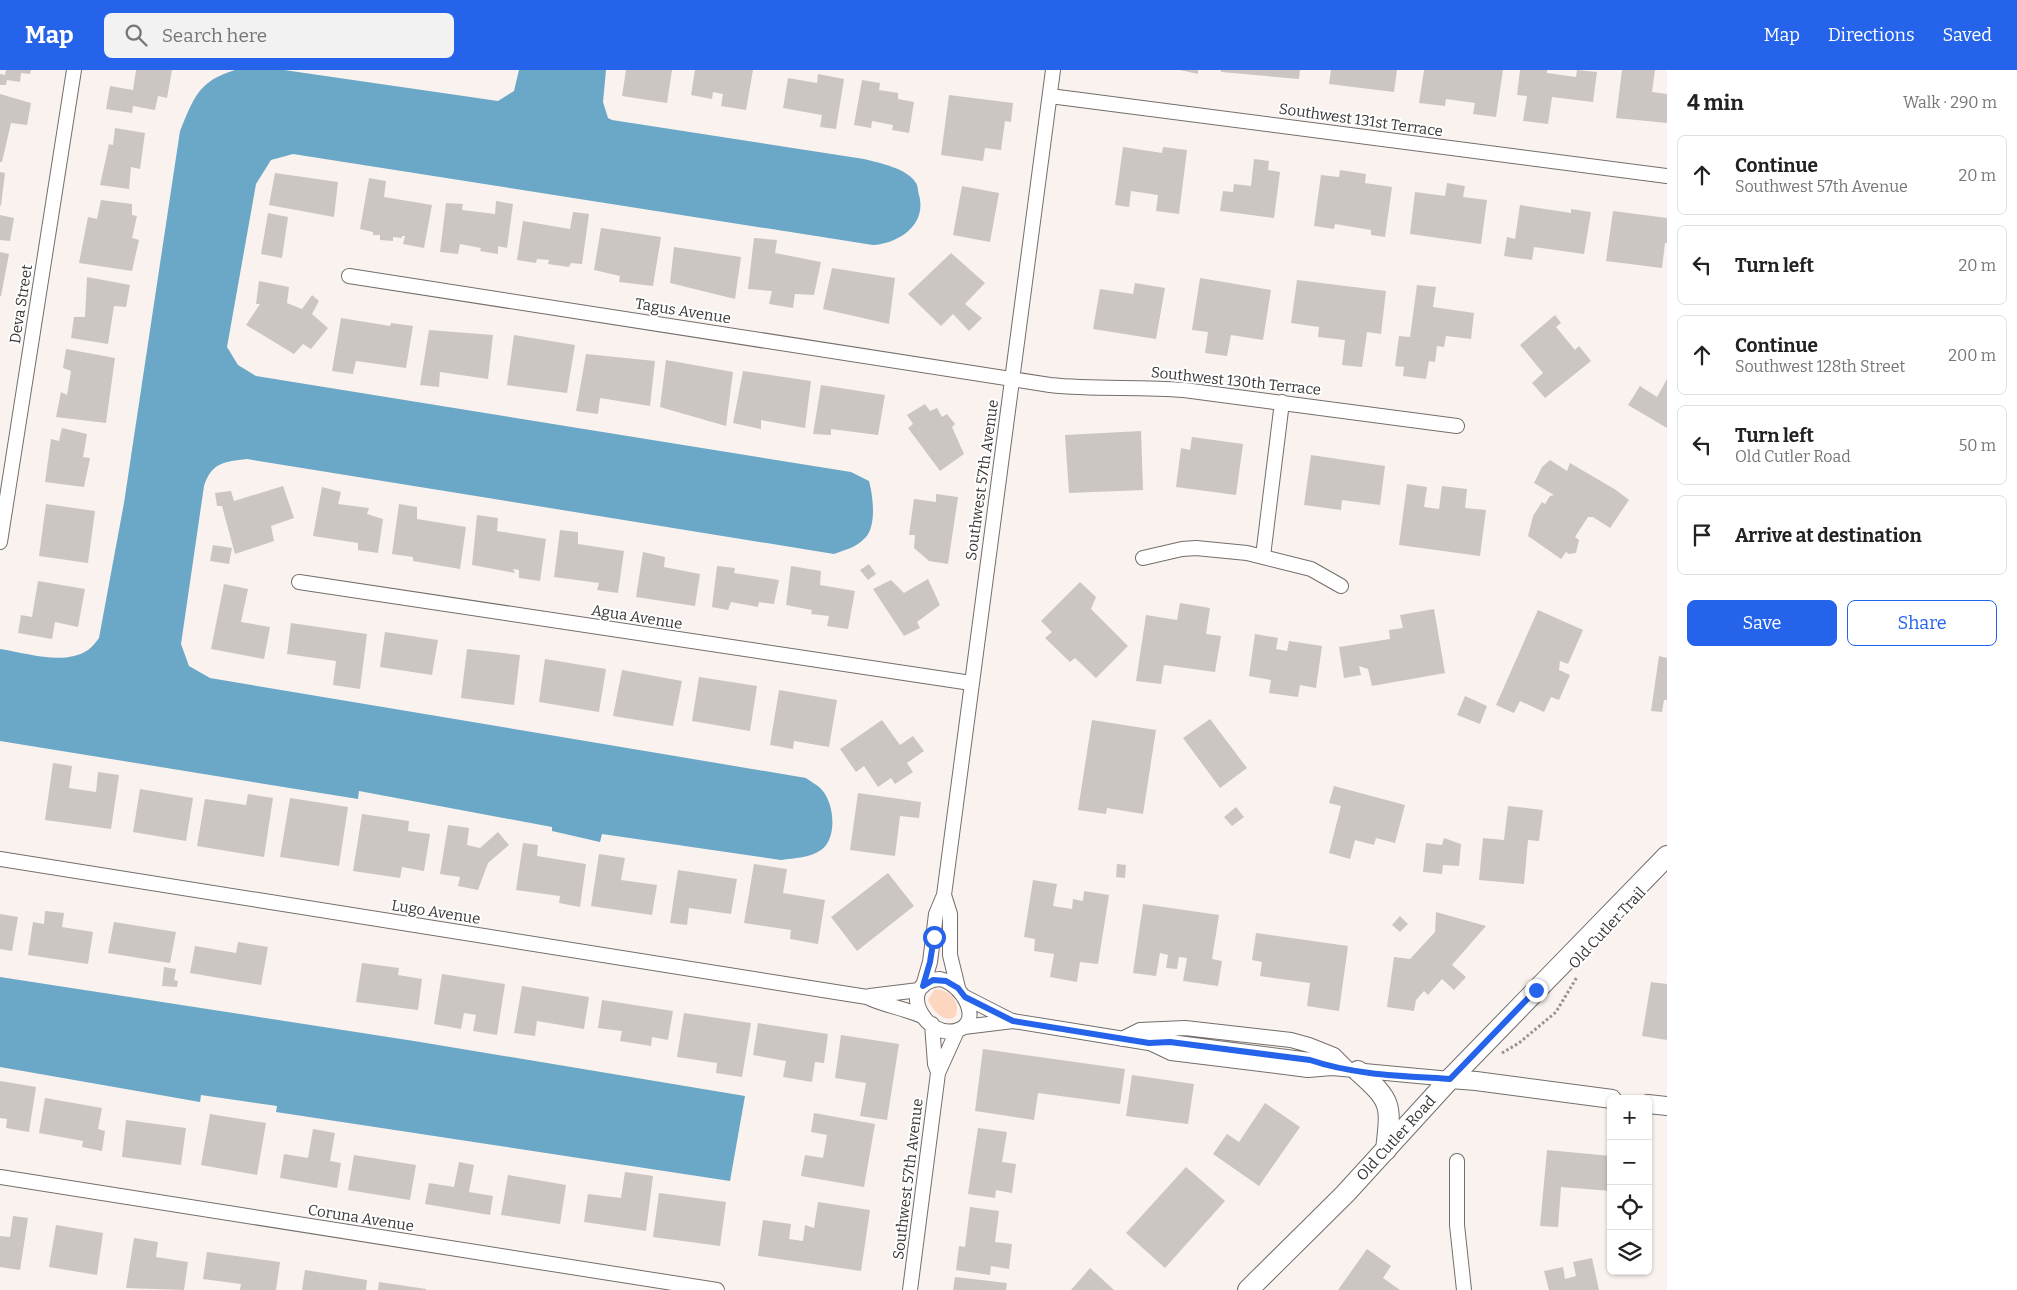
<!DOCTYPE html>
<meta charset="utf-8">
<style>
body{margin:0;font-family:Bitter,serif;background:#f2f2f2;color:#222}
.controls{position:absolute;right:15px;bottom:15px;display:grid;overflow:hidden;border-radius:8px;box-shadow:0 1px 4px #0004}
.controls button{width:45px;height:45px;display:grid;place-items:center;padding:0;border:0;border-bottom:1px solid #e0e0e0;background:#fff;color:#222;font:25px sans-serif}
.stop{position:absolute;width:15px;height:15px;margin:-11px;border:4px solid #2563eb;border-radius:50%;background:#fff}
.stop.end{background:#2563eb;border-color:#fff;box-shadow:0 1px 5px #0008}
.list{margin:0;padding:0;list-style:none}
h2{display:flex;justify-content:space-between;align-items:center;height:65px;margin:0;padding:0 20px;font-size:21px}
h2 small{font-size:16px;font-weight:400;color:#767676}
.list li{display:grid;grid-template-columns:32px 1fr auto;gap:15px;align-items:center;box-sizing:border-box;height:80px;margin:0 10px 10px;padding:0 10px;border:1px solid #e0e0e0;border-radius:8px}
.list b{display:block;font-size:19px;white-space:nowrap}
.list p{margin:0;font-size:16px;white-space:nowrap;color:#767676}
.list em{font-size:16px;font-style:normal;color:#767676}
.actions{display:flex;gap:10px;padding:15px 20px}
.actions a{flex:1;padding:11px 0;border:1px solid #2563eb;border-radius:8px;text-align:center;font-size:18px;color:#2563eb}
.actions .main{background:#2563eb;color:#fff}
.icon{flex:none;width:28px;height:28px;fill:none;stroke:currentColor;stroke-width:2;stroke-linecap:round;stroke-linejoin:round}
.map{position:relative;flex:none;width:1667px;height:1220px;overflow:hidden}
header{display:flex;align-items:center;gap:30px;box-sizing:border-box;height:70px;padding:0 25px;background:#2563eb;color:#fff}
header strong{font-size:24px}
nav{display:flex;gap:28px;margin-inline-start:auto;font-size:18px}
.search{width:350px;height:45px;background:#f2f2f2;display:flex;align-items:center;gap:12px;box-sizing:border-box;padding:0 18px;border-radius:8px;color:#767676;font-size:19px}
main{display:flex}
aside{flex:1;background:#fff}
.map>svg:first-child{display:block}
</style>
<header>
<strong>Map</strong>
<div class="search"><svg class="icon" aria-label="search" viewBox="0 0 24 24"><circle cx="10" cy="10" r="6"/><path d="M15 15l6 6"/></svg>Search here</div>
<nav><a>Map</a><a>Directions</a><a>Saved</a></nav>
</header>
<main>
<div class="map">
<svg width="1667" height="1220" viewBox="0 0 1667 1220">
<rect width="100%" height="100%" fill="#f9f2ee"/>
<!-- green -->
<path fill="#fdd6bf" d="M934,920C949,918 962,932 955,947C944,953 933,941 928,930Z"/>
<!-- water -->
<path fill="#6ba7c7" d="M235,0H284L498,31L514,21L519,0H606L603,32L608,48L612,50L864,89C879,93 907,98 916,113C918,116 918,122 919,125C927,154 900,173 873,175L293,84L271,90L256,114L227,277L238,295L256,306L851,402L869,411C873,426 877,456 865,468C857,477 845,480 834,484L247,389C224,392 212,392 204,416L181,574L189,596L210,608L806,708C811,712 818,715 822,720C834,733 838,768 821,780C809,788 795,788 781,790L602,764L600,772L552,761V757L359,721L358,729L0,671V579C27,583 64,596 88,580C92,577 96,572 99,568L124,433L180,61C194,28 198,11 235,0Z
M0,907L414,971L745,1026L730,1111L276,1042L277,1036L201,1025L200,1032L0,997Z"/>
<!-- building -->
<path fill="#ccc6c2" d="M6,0H31L30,4L21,3L20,12L7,10L6,15H0V4L5,5Z
M136,0H172L167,28L158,26L155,40L133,36L132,43L106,39L110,16L133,20Z
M626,0H672L667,33L622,26Z
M695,0H753L746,40L721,36L723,24L713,22L712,29L691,25Z
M1180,0H1198V4Z
M1221,0H1300L1299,9L1221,2Z
M1331,0H1397L1394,22L1329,14Z
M1424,0H1503L1496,47L1473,44L1475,33L1446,29L1445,36L1419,33Z
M1520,0H1547V3L1576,7L1577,0L1597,2L1593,32L1552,27L1548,54L1523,51L1527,26L1517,25Z
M1622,0H1655L1652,22L1667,24V53L1616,48Z
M818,4L844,9L836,59L820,57L822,45L783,38L788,8L817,13Z
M862,10L880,13L879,20L898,23V29L914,32L909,63L892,60L893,55L872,51L871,58L854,55Z
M0,24L31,33L27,55L11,53L2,92H0Z
M949,25L1013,33L1011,52L1005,51L1001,80L985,78L983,91L941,85Z
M115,58L145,63L140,99L131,97L129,119L100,115L109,74L113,75Z
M1123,77L1162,83L1163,77L1187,80L1179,144L1156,141L1158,125L1131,121L1129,137L1115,135Z
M1254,89L1269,91L1268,100L1280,102L1274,148L1220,141L1223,121L1233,122L1234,114L1251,116Z
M1340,100L1366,104L1365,113L1392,117L1385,167L1371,165V160L1335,154L1334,159L1314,156L1321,105L1339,107Z
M0,102L5,103L1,136L0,135Z
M275,103L338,112L334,147L269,135Z
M369,108L386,111L384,127L432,135L424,178L403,174L405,166H402V168L393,167V171L380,170V165H373V162L360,159Z
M1447,113L1465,116L1463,127L1487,130L1481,174L1410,164L1415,122L1445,126Z
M962,116L999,123L990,172L953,165Z
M101,130L132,134V145L137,146L132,168L139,170L132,201L79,193L88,147L97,149Z
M496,131L513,134L507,178L498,176V184L480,181L481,178L460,174L458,184L440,182L446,133L463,134L462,140L495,144Z
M1520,135L1571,143V139L1591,142L1584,184L1534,177L1532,190L1504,186L1507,167L1515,169Z
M1613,141L1667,148V173H1665L1662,198L1606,191Z
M573,142L589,144L582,194L571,193L569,197L548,194L549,190L537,189L536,193L517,190L523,151L570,159Z
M268,143L288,147L282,188L261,184Z
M0,145L14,148L10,171L0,170Z
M601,158L661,167L653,216L619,212L620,206L594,200Z
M754,168L777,170L775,183L821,192L814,225L795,224L793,238L769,234L772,221L748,219Z
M674,177L741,187L735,229L670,213Z
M0,182L9,184L1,226H0Z
M951,183L985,213L965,234L982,248L969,261L953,244L941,256L908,224Z
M832,198L895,208L889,254L823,239Z
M87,207L130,215L126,237L114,236L108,274L71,268L74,247H85Z
M1200,208L1271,220L1263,270L1231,265L1227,286L1205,283L1208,262L1192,260Z
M1297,210L1386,221L1381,264L1367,262L1362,297L1342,295L1345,270L1318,267L1319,257L1291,253Z
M259,211L289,217L287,233L302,239L312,225L319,231L312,244L328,258L311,279L303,274L294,284L246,255L260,234H256Z
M1135,213L1165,218L1156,269L1093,259L1100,219L1133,224Z
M1417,215L1436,217L1433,237L1474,243L1471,269L1446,266L1444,277L1437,276L1435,292L1429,291L1426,309L1403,306L1404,297L1395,296L1399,266L1410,267Z
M1555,245L1561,253L1556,257L1575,280L1579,276L1591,291L1545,328L1532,313L1543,303L1520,275Z
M341,248L390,256L391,253L413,256L406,298L356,291L353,304L332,301Z
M429,260L493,265L488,309L440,302L439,317L420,315Z
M514,265L575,275L567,323L507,315Z
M66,279L115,288L106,353L56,347L61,322L67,325L71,301L63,298Z
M586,284L655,291L650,336L600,328L598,344L576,341Z
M666,290L733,302L726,356L660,337Z
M743,301L811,311L805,358L761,350V359L733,353Z
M1667,309V358L1628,335L1640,316L1657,327Z
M821,315L885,325L878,365L831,359V365L813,364Z
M925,334L930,341L937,338L942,347L947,344L955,354L952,357L964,384L940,401L908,358L913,354L907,345Z
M62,358L87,364L83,387L90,388L84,417L45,412L51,369L59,371Z
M1141,361L1143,420L1069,423L1065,365Z
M1192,367L1243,374L1236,425L1176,417L1181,378L1190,380Z
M1311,385L1385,396L1380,435L1342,430L1341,440L1304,435Z
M1550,390L1567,401L1570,393L1616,420L1629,430L1610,458L1593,447H1588L1575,467L1579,470L1576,483L1569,484L1566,482L1561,489L1528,466L1533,446L1542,432L1545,434L1550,426L1554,425L1534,413L1542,397Z
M1407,414L1427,417L1424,437L1439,439L1442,416L1467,419L1465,438L1486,440L1480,486L1399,475Z
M283,416L294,448L271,456L274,471L235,484L222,436H217L215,423L231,421L234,431Z
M322,417L341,422L338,434L369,438L367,444L383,449L378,483L358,480V473L313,466Z
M936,424L958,427L948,494L929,491L914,478L915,465H909L914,429L936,432Z
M46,434L95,441L88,493L39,486Z
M399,434L417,437V449L466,457L460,499L413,491V487L392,484Z
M477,445L498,448L497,461L546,469L540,511L519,508V500L513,499L515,503L472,495Z
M560,460L578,462V474L624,481L618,523L597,520L599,513L554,507Z
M213,475L232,478L229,494L210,491Z
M643,482L665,487L664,497L700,504L695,536L636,527Z
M869,494L876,504L868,510L860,500Z
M717,496L735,498L734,503L779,510L774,534L759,532L758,537L731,532L728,540L712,537Z
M791,496L821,501L820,515L855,521L848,559L827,556L829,546L811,544L812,540L786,535Z
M928,509L940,535L917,552L920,558L904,566L873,519L891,510L904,523Z
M38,511L85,519L78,557L55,552L52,569L18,563L21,545L32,547Z
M1080,512L1096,527L1091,539L1128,576L1096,608L1075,588L1070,592L1045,568L1052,562L1041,551Z
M224,514L248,519L241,552L270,557L264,589L211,579Z
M1180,533L1210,538L1206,564L1221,566L1215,602L1164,595L1161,614L1136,611L1146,545L1177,550Z
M1434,539L1445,603L1372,616L1368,599L1359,596L1361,605L1344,608L1339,577L1390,569L1389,560L1403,558L1400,545Z
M1538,540L1583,560L1568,594L1560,591L1559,600L1570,605L1559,630L1551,627L1544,642L1520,631L1514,643L1496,635Z
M291,553L367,564L360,619L333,615L336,591L287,584Z
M385,562L438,570L432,605L380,597Z
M1255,564L1278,568L1276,579L1287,581L1289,571L1322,576L1316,618L1300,615L1298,627L1269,623L1271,610L1249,606Z
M467,579L520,585L514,635L461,628Z
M1659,586L1667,588V630H1664L1662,642L1651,641Z
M545,589L606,599L599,642L539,632Z
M622,600L682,611L673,656L613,646Z
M699,607L757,616L750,661L692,651Z
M779,620L837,630L829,677L794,671L793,679L770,675Z
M1465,626L1487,636L1480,654L1457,645Z
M1210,649L1247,698L1220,718L1183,668Z
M882,650L900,675L913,666L924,681L907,693L913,702L895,714L891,708L878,717L864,696L856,702L840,679Z
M1092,650L1156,660L1143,744L1107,738L1106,744L1078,740Z
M53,693L72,696L69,718L96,722L98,702L119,705L111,759L45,750Z
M1334,716L1405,735L1395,773L1376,768L1374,775L1355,770L1350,789L1329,783L1341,736L1329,733Z
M140,719L193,728L186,771L133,762Z
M858,723L921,732L919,748L900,746L895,786L850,780Z
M248,724L273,728L264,787L197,776L205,729L246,735Z
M290,728L348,737L339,796L280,787Z
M1508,736L1543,740L1539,771L1528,770L1524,814L1479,810L1483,768L1504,770Z
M1236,737L1244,747L1232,756L1224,747Z
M362,744L409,751L408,761L430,764L424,801L402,797L400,808L353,801Z
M448,755L469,758L467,775L480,778L498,762L509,775L488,793L478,820L458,816L460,807L440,804Z
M1444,768L1461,774L1459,796L1443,795L1442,804L1423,802L1426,773L1442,775Z
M523,773L538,775L537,786L586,794L580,837L559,833L560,826L516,820Z
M599,784L625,788L621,810L657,815L652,845L591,836Z
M754,794L787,799L783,823L825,830L818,874L790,869L791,860L744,853Z
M1117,794L1126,795L1125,808L1116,807Z
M678,800L737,809L731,844L689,838L687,855L670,853Z
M888,803L914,836L857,881L831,847Z
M1033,810L1057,814L1053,836L1072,839L1073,829L1083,831L1084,821L1109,825L1098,894L1080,892L1077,912L1050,907L1054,884L1034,881L1035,869L1024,867Z
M1143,834L1219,845L1212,889L1222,891L1218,916L1183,911L1187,888L1179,887L1177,899L1166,898L1168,885L1160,883L1156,906L1133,903Z
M45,841L64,843L62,857L93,862L88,894L28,885L33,852L44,854Z
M1436,842L1486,856L1452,895L1466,907L1454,920L1442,909L1428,925L1424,921L1416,930L1414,941L1387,937L1394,887L1410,889L1435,862Z
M0,844L18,847L12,881L0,879Z
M1400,846L1408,854L1400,862L1392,855Z
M114,852L176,862L170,893L108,883Z
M1256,863L1348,876L1339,941L1307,936L1310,913L1260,906L1262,892L1252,890Z
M238,872L268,877L261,915L190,903L195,876L236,883Z
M362,893L399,898L398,905L422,909L418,940L356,932Z
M164,897L176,899L174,910L178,911L177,917L162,916Z
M442,904L505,914L497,965L473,961L476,945L464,943L461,959L434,954Z
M1651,912L1667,914V970L1642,966Z
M522,916L589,927L584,959L537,951L535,966L514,963Z
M602,930L673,941L668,970L652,967L651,976L620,971L622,961L598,958Z
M684,943L751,953L742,1007L716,1003L717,993L677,987Z
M758,953L828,964L824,993L815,992L812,1012L783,1007L786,991L753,985Z
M841,965L899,974L887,1050L860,1046L866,1013L835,1008Z
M1224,969L1239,971L1238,977L1223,975Z
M983,979L1125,999L1120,1034L1038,1023L1034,1050L975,1041Z
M1132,1005L1194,1014L1188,1054L1126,1046Z
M0,1011L36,1017L29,1062L6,1058L7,1049L0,1048Z
M45,1028L102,1038L98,1059L105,1061L102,1081L82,1077L83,1071L39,1063Z
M1265,1033L1300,1057L1259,1116L1213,1084L1227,1064L1239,1072Z
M814,1043L875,1054L864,1117L801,1106L805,1085L823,1088L827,1065L811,1062Z
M210,1044L266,1053L257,1105L201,1095Z
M126,1050L186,1058L181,1095L122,1087Z
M978,1058L1007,1062L1002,1092L1016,1094L1012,1123L996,1120L995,1128L968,1124Z
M313,1059L335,1063L330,1091L341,1093L337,1118L280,1108L284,1084L308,1088Z
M1547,1080L1611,1086V1121L1561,1117L1558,1157L1540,1156Z
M354,1085L416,1095L410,1130L348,1120Z
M459,1092L474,1095L469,1122L493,1126L490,1145L425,1134L429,1113L454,1117Z
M1186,1097L1225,1131L1165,1198L1126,1163Z
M625,1102L653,1106L646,1161L584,1152L588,1124L621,1128Z
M508,1105L566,1115L560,1154L501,1145Z
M659,1123L726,1132L720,1176L653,1167Z
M818,1132L870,1140L861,1201L758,1186L763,1150L791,1154L789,1169L803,1171L805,1155L814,1158Z
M970,1137L999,1141L995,1172L1012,1174L1009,1199L991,1196L990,1205L956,1200L959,1176L965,1177Z
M13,1146L28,1148L20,1200L0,1197V1166L10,1167Z
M56,1155L103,1163L97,1205L49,1197Z
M134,1168L158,1172L156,1187L188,1192L184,1220L126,1218Z
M1367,1179L1391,1196L1383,1208L1400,1220H1338Z
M207,1182L280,1192L276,1220H240L241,1214L203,1209Z
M1592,1188L1599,1220H1549L1544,1201L1563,1197L1565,1209L1576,1206L1573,1192Z
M1090,1198L1114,1220H1071Z
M305,1200L367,1210L366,1220H302Z
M955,1207L1007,1213L1006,1220H953Z
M379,1212L426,1219V1220H378Z"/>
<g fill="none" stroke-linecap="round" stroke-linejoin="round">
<!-- minor casing -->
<g stroke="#746e6b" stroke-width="16">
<path id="minor" d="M1050,26L1667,106
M349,206L1050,315C1095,320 1139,316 1184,320L1457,356
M0,472L74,0
M1263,486L1282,332
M1143,488L1182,479L1196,478L1247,483L1311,499L1341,516
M299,512L971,613
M0,789L867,927C885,936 905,938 924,947
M944,825L950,844V885L958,918
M940,909C963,914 983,951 958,960C926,972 894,913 940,909Z
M923,916L930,892L936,844L944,825L1053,0
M870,926L919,920
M965,927L1010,950
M932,954L935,994L938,1002
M964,957L1013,951L1149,973L1170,972L1310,990L1332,998
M1122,969L1140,960L1185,958L1291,970L1309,975L1334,985L1348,999
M1152,974L1171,983L1308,1000L1332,998L1450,1009
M1457,1091V1155L1464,1220
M0,1107L717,1220
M910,1220L938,1003L957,961"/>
</g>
<!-- tertiary casing -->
<g stroke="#746e6b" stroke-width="20">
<path id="tertiary" d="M1450,1009L1476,1011L1612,1029
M1648,1034L1667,1036"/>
</g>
<!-- secondary casing -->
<g stroke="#746e6b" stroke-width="22">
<g id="secondary">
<path d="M1358,1001C1393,1032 1391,1035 1386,1080"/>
<path id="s1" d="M1248,1220L1345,1124L1450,1009L1667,786"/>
</g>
</g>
<!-- path -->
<path stroke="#96918f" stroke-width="3" stroke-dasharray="2.5 2.5" stroke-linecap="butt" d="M1502,983L1519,973L1556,942L1577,907"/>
<!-- minor -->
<use href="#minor" stroke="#fff" stroke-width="14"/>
<!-- tertiary -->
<use href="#tertiary" stroke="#fff" stroke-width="18"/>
<!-- secondary -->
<use href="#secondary" stroke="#fff" stroke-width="20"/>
</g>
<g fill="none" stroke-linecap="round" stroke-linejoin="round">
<!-- route -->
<path stroke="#2563eb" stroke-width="6" d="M934,867L930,892L923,916L933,910L946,911L958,918L965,927L1013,951L1149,973L1170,972L1310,990C1354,1005 1404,1006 1450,1009L1536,920"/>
</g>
<g text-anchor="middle" stroke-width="4" stroke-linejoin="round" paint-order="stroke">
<!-- street labels -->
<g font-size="15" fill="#393635" stroke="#fff">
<text transform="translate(1361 50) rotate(8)" y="5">Southwest 131st Terrace</text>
<text transform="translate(21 234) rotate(-81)" y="5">Deva Street</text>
<text transform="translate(683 241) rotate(9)" y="5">Tagus Avenue</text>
<text transform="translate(1236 311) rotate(6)" y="5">Southwest 130th Terrace</text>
<text transform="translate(982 410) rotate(-82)" y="5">Southwest 57th Avenue</text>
<text transform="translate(637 547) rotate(9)" y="5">Agua Avenue</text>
<text transform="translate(436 842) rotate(9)" y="5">Lugo Avenue</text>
<text transform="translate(1607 858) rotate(-47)" y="5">Old Cutler Trail</text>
<text dy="5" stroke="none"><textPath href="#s1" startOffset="212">Old Cutler Road</textPath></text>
<text transform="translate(908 1109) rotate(-83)" y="5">Southwest 57th Avenue</text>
<text transform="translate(361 1148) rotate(9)" y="5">Coruna Avenue</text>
</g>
</g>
</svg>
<div class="controls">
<button>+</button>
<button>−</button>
<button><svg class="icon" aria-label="locate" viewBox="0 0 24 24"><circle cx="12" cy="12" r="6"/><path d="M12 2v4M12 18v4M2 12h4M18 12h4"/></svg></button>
<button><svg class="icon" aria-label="layers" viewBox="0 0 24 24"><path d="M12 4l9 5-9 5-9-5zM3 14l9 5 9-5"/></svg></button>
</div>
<div class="stop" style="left:934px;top:867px"></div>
<div class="stop end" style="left:1536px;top:920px"></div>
</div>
<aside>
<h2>4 min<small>Walk · 290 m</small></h2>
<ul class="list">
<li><svg class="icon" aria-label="ahead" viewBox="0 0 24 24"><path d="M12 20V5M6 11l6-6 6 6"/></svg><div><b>Continue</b><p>Southwest 57th Avenue</p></div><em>20 m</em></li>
<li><svg class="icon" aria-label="left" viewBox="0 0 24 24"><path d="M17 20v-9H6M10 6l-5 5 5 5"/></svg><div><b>Turn left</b></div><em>20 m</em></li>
<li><svg class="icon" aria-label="ahead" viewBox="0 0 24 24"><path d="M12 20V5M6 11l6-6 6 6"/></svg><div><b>Continue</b><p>Southwest 128th Street</p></div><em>200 m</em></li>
<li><svg class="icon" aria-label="left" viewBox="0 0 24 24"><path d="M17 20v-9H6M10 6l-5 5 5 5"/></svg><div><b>Turn left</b><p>Old Cutler Road</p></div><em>50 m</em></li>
<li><svg class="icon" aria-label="arrive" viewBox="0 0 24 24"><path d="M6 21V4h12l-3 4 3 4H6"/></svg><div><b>Arrive at destination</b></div></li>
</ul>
<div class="actions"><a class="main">Save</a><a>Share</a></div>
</aside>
</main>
